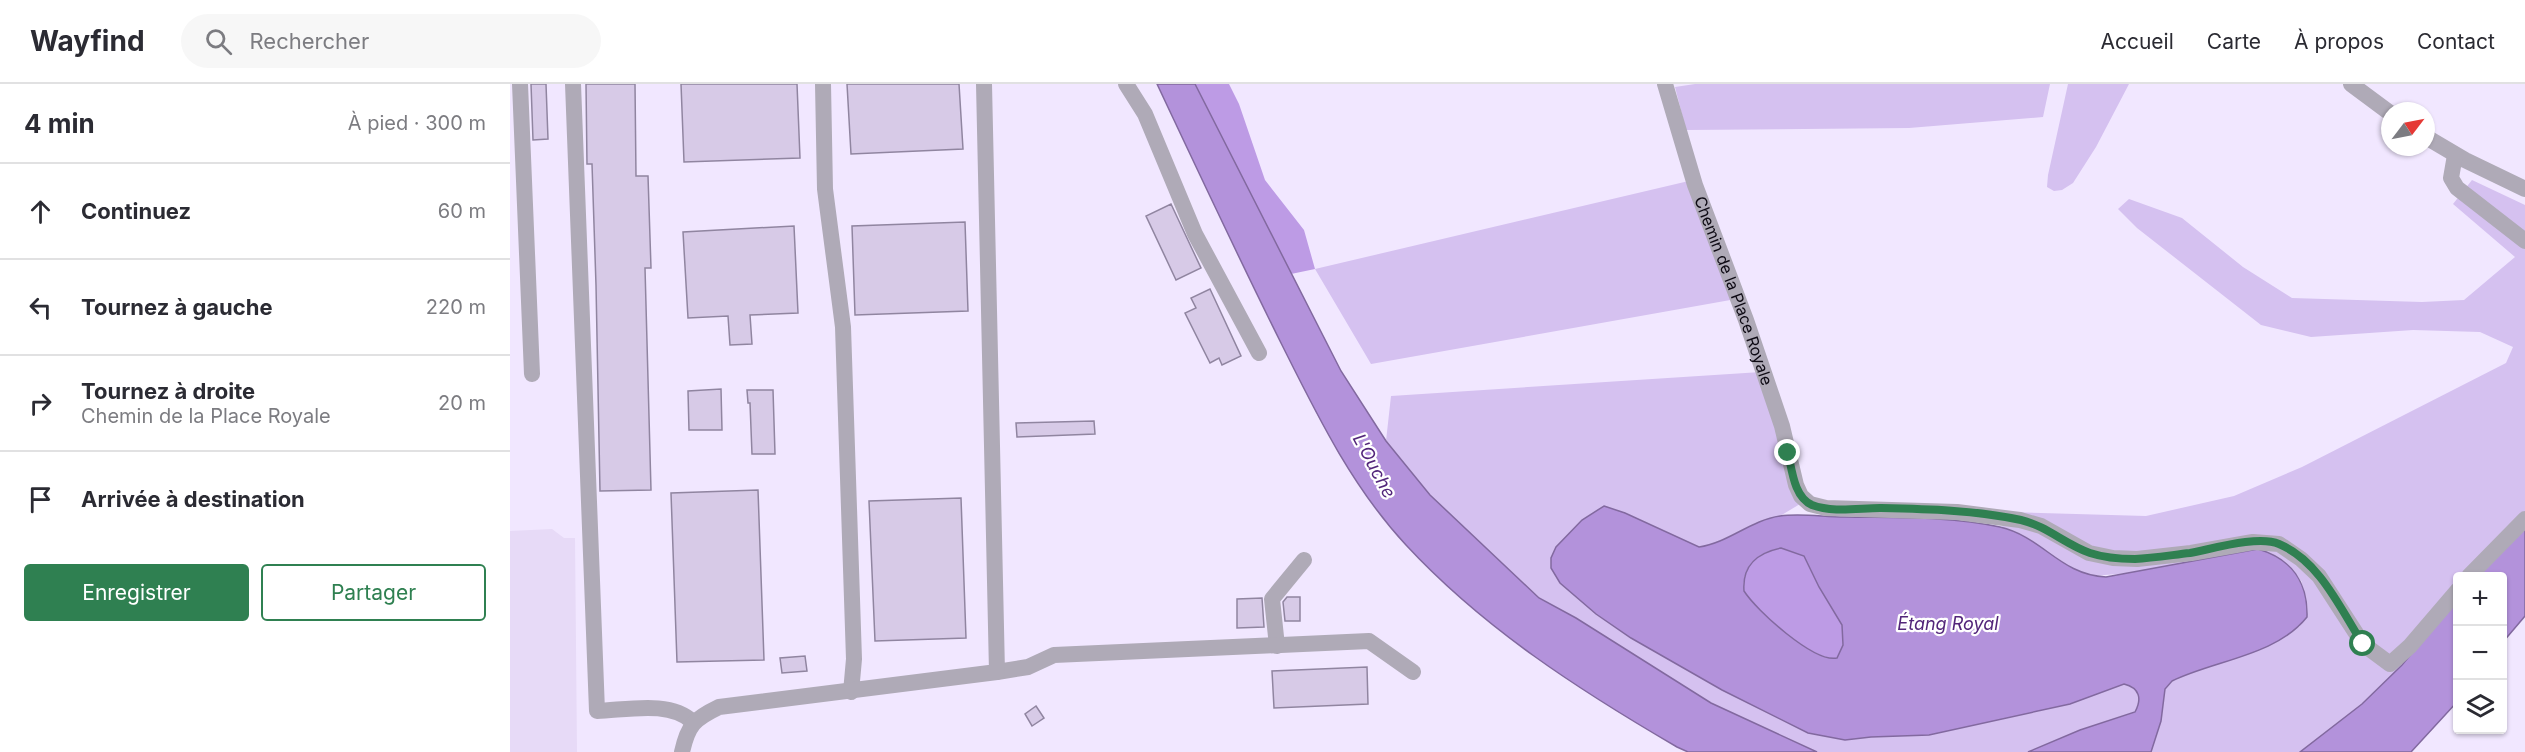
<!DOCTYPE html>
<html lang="fr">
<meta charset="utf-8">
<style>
body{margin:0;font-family:Inter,sans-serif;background:#f7f7f7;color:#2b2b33}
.controls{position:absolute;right:18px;bottom:18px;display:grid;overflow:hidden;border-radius:6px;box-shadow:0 2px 4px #0004}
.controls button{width:54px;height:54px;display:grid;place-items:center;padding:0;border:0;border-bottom:2px solid #e1e1e2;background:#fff;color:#2b2b33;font:30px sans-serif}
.compass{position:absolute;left:1871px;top:18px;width:54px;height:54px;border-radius:50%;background:#fff;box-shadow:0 2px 4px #0004;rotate:58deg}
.stop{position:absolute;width:18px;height:18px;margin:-14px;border:4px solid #2f8051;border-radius:50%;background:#fff}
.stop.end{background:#2f8051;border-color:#fff;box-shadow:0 2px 6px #0008}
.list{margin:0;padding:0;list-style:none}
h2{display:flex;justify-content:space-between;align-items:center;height:78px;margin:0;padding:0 24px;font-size:26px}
h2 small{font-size:20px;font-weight:400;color:#7c7c81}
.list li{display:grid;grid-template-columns:39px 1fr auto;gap:18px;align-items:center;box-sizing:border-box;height:96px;padding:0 24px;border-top:2px solid #e1e1e2}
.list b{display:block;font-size:22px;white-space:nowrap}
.list p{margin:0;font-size:20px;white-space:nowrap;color:#7c7c81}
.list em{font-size:20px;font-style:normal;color:#7c7c81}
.actions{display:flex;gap:12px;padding:18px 24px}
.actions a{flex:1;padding:14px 0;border:2px solid #2f8051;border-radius:6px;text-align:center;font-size:21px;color:#2f8051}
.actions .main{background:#2f8051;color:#fff}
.icon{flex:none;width:33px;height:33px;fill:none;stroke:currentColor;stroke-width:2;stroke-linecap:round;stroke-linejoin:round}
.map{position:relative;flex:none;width:2015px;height:668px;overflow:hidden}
header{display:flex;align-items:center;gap:36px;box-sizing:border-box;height:84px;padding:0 30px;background:#fff;border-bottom:2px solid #e1e1e2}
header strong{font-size:28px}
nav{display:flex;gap:33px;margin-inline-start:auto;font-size:21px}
.search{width:420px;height:54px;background:#f7f7f7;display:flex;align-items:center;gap:15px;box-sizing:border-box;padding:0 21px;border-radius:33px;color:#7c7c81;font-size:22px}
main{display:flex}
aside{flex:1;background:#fff}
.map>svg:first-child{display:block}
</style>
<header>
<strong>Wayfind</strong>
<div class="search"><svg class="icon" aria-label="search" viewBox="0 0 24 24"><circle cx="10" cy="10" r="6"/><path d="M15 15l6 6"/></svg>Rechercher</div>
<nav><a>Accueil</a><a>Carte</a><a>À propos</a><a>Contact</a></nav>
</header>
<main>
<aside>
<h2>4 min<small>À pied · 300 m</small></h2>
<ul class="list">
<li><svg class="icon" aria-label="ahead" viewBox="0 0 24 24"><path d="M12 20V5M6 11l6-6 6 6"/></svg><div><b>Continuez</b></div><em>60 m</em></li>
<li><svg class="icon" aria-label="left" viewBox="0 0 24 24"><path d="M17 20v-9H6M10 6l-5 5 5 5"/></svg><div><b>Tournez à gauche</b></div><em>220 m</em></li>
<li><svg class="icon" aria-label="right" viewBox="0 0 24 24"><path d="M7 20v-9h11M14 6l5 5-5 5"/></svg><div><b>Tournez à droite</b><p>Chemin de la Place Royale</p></div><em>20 m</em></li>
<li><svg class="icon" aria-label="arrive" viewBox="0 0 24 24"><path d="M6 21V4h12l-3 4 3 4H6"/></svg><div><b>Arrivée à destination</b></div></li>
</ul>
<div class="actions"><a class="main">Enregistrer</a><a>Partager</a></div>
</aside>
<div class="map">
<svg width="2015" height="668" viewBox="0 0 2015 668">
<rect width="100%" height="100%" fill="#f1e7ff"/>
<!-- built -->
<path fill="#e7daf7" d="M42,445L54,454H65L67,668H0V447Z"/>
<!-- green -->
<path fill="#d5c1f0" d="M1185,0H1540L1533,33L1399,44L1176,46L1165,3Z
M1558,0H1619L1586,63L1563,99L1552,106L1544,107L1537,103L1538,91Z
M1183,96L1226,215L861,280L805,185Z
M1962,96L2015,121V443L1965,492H1948L1947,515L1892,581L1852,620L1790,668H1641L1651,637L1655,605L1662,597C1704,576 1752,570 1790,542L1792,498L1773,477L1582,492L1567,488L1492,444L1495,428L1636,432L1724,412L1792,383L1996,279L2003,263L1970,248L1903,246L1801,253L1751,241L1627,144L1608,125L1619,115L1672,134L1733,183L1782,214L1912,218L1954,216L2005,173L1943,120Z
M1251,288L1290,420L1270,432L1244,440L1201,461L1189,463L1115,429L1050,499L1086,530L1121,554L1212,606L1258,629L1335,656L1361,653L1419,651L1560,620L1614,600C1630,604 1632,615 1625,628L1518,668H1307L1201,619L1066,534L1029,514L920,411L876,357L881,312Z"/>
<!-- forest -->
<path fill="#bd9be5" d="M685,0H719L729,20L755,96L794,146L805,185L781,190Z
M1271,464L1295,472L1309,503L1332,541L1333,561L1327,574C1304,579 1246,526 1234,507C1232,481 1247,469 1271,464Z"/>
<!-- water -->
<path fill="#b392db" stroke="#82699f" stroke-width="1.5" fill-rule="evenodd" d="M647,0H685L831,287L876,357L920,411L1029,514L1066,534L1201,619L1307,668H1178L1167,663C1069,606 973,544 896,461C842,403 807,331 772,261C729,175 688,87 647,0Z
M1094,422L1115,429L1189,463C1218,459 1241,436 1270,432C1291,429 1314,433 1334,433C1386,434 1439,432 1490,443C1533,453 1550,491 1596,493L1748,465C1782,475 1798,499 1797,533C1766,572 1705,576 1662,597L1655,605L1651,637L1641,668H1518L1570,646L1625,628C1632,615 1630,604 1614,600L1560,620L1419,651L1361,653L1335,656L1298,649L1212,606L1121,554L1086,530L1050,499L1041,484V474L1046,463L1072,436ZM1271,464L1294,472L1309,503L1332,541L1333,561L1327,574C1304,579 1246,526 1234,507C1232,481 1247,469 1271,464Z
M2015,443V532L1993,558L1992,492H1965Z
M1947,515V618L1901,668H1790L1852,620L1892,581Z"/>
<!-- building -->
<path fill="#d7cae7" stroke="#9085a0" stroke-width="1.5" d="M21,0H36L38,55L23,56Z
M76,0H125L126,92H138L141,184H135L141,406L90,407L86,201L82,80H77Z
M171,0H287L290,74L174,78Z
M337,0H449L453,65L341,70Z
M661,120L691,184L666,196L636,132Z
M455,138L458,227L345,231L342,142Z
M284,142L288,229L240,231L242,260L220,261L218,232L178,234L173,148Z
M700,205L731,272L712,281L709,274L700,279L675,229L686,224L681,214Z
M211,305L212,346H179L178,307Z
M237,306H263L265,370H242L240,319H238Z
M584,337L585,350L507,353L506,339Z
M248,406L254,576L167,578L161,409Z
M451,414L456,554L365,557L359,417Z
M777,513H790V537H775L773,518Z
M752,514L754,543L727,544V515Z
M295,572L297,587L272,589L270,574Z
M857,583L858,620L764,624L762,587Z
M526,622L534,634L522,642L515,630Z"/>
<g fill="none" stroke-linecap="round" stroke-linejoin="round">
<!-- minor -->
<g stroke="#afaab7" stroke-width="16">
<path d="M10,0L22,290"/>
<path d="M63,0L87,627C117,626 160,616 183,638"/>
<path d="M313,0L315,105L333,243L344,575L341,608"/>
<path d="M616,0L635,30L685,150L749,269"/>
<path id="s1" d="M1155,0L1185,101L1236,236L1272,342L1286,401L1291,412L1300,420L1316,424L1447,428L1510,436L1531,442L1579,469L1603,474L1627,475L1681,469L1743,458L1769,460L1791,475L1809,492L1853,560L1880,580L1900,562L1948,506"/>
<path d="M1841,0L1880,29"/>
<path d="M1916,53L1955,76L2015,105"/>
<path d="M1945,71L1941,94L1947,104L2015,157"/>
<path d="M1959,492L2015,435"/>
<path d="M767,562L762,515L794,476"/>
<path d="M487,588L518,583L544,571L859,557L903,588"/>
<path d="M172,668C178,641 184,635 209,623L487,588L474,0"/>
</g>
</g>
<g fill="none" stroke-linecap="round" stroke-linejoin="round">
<!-- route -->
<path stroke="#2f8051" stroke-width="8" d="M1278,369C1282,386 1284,413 1302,421C1323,429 1349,424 1370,424C1416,425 1465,426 1511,436C1537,442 1556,461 1580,469C1595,474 1610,475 1625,475C1643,474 1662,471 1680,469C1702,465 1748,451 1769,460C1810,477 1831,526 1853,560"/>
</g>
<g text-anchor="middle" stroke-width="4.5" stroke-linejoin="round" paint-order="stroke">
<!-- street labels -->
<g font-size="16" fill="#0e0a14" stroke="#fff">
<text dy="6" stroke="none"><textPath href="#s1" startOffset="218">Chemin de la Place Royale</textPath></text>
</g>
<!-- water labels -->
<g font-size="18" font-style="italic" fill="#52257a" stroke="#fff">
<text transform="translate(864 382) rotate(62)" y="6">L'Ouche</text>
<text x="1438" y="546">Étang Royal</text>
</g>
</g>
</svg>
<div class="controls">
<button>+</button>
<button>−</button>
<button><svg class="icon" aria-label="layers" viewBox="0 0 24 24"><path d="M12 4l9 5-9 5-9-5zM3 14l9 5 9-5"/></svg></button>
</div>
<svg class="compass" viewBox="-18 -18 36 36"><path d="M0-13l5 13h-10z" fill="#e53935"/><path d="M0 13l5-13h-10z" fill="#7c7c81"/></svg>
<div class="stop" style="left:1853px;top:560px"></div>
<div class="stop end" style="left:1278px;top:369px"></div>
</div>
</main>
